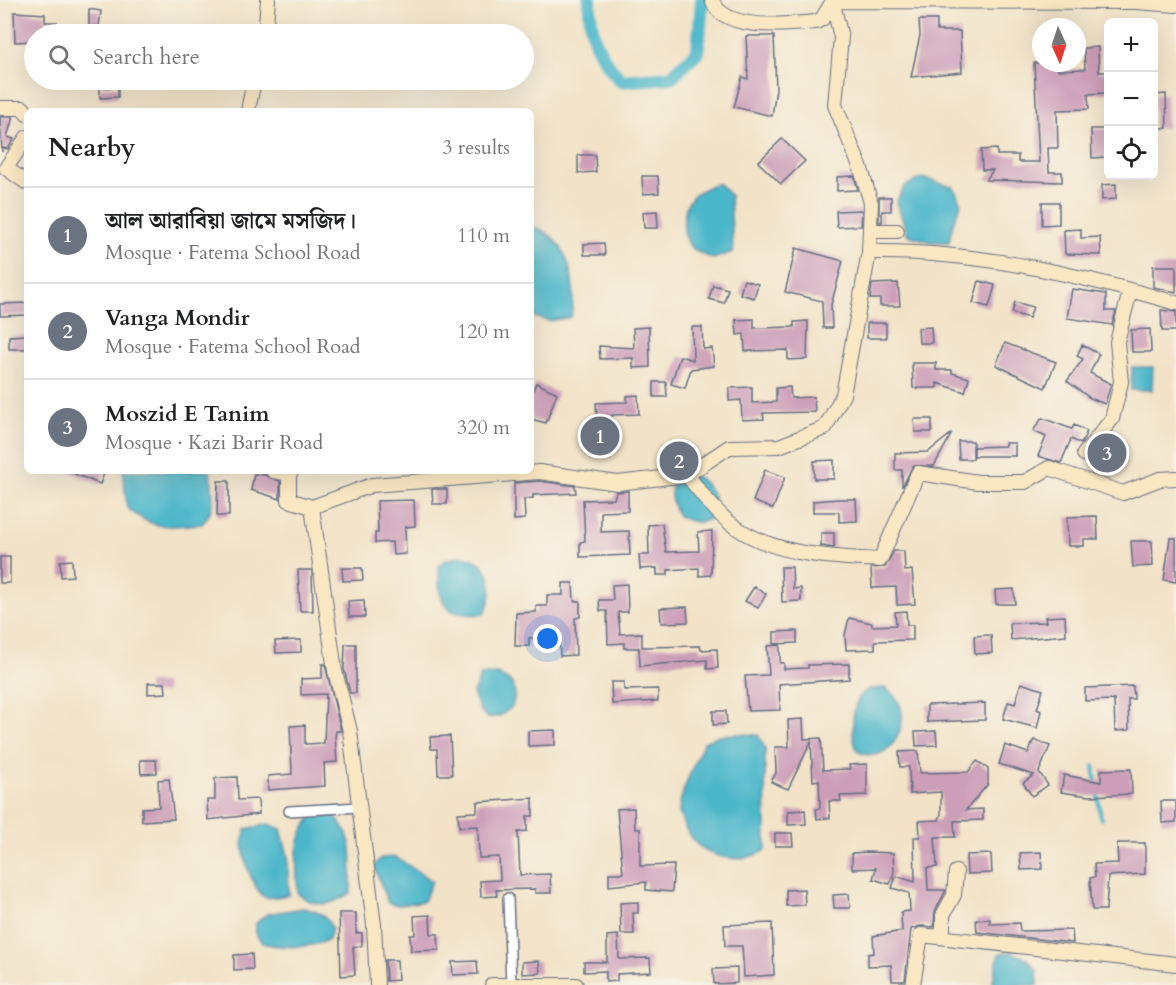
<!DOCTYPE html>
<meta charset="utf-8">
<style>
body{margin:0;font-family:Cardo,"Noto Serif Bengali",serif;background:#f6f6f6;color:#202124}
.controls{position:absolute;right:18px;top:18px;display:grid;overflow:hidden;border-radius:9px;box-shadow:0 6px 24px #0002}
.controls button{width:54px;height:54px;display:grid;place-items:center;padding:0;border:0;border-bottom:2px solid #e0e0e0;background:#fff;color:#202124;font:30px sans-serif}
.compass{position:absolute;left:1032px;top:18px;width:54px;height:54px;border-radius:50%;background:#fff;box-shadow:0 6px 24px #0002;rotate:177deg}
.you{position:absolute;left:548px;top:639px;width:21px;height:21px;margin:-15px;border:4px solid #fff;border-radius:50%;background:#1a73e8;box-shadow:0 0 0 9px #1a73e833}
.badge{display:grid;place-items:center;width:39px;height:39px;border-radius:50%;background:#ea580c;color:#fff;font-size:20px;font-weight:700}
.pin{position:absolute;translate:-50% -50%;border:3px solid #fff;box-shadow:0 2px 6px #0006}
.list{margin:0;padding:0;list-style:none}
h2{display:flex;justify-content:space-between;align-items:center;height:78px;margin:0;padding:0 24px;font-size:26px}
h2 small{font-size:20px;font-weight:400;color:#757577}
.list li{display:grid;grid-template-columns:39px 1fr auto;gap:18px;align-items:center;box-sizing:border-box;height:96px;padding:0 24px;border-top:2px solid #e0e0e0}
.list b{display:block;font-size:22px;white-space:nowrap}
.list p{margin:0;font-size:20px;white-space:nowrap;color:#757577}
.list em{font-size:20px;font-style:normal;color:#757577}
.icon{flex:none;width:33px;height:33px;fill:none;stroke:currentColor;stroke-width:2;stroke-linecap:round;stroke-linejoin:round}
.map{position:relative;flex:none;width:1176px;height:985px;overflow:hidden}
.search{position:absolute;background:#fff;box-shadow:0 6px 24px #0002;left:24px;top:24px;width:510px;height:66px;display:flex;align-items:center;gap:15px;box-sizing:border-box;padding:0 21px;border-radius:33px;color:#757577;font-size:22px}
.panel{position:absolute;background:#fff;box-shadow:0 6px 24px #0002;left:24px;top:108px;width:510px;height:366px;border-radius:9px}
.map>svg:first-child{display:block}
</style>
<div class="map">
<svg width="1176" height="985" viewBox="0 0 1176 985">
<rect width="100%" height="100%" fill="#f7f3e8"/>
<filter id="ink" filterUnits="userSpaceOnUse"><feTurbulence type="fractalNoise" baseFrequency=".0167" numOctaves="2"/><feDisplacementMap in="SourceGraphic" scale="12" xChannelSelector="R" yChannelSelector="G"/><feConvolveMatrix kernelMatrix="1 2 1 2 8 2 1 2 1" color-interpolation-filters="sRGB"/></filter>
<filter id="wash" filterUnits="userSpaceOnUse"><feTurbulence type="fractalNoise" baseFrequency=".008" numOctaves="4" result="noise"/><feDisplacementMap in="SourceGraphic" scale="24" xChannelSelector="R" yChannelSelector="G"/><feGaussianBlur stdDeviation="1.35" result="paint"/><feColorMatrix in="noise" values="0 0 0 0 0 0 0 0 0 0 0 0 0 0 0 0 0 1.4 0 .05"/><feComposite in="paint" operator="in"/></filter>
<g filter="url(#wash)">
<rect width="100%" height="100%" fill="#f2e3c8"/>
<!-- water -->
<path fill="#4db7ca" stroke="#347394" stroke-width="1.5" d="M922,178L954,187L961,204L953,223L949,242H931L908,235L896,202L905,186Z
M718,183L730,195L733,252L713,259C708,256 701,254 696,251C680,240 680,210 693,196C699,190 711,186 718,183Z
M531,227C570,235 577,284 571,317L549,321L531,316Z
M1132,367H1153L1152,390H1131Z
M123,471H210C213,492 217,508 202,524C167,526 156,532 127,508Z
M696,476C728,498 719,537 678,516C671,502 667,492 677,478Z
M462,556C493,560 497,591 484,614C444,618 437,604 439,566L445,560Z
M497,674L512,683L515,693L512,707L500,716L487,718L479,709L473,693L481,675Z
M885,688C889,691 893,694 896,698C913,719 892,769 857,751C851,735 849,696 870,689C875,688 881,689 885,688Z
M742,734L758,735L765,748L766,850C737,867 697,858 684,825C683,822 680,816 679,812C679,794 696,759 704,742L719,735Z
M315,815H333C359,839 350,862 351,893C330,905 319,910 298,894C296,866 292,834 315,815Z
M268,824L281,829L288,856L289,895L267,898L261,895C249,877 238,849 246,829Z
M396,857L432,881L424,901L399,905L388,903L374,866L381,858Z
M303,908C318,911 325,914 332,928L329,939C311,949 282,948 262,943L256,934V923L267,914Z
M1010,952L1026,958L1037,970L1038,985H992L999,954Z"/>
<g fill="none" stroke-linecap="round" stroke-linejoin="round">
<!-- stream -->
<path stroke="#4db7ca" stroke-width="4" d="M1094,766L1101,819"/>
<!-- canal -->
<path stroke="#4db7ca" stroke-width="14" d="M590,0C589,37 597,53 621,81L671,77L698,51L702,0"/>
</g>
<g id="blocks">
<!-- building -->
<path fill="#cc9eb8" d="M89,9L101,11L99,26L89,27Z
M14,12L45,14V22H57V33L34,34V41L15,42Z
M919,20H937V31H960L962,72L911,77L920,35Z
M746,36H774L776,89L772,116L734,107L742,77L748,79Z
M1098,47L1099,72H1108V93L1088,94L1089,109L1057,110L1058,148H1048L1049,172H1062V182L986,180L993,170H982L981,150L997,149V155H1018V162H1039L1034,63H1057L1058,70L1085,69L1084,48Z
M118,87V97L100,98V88Z
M1166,94L1167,128H1154V95Z
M0,117H13L7,137L14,139L8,149L3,148L2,152Z
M1091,129H1108V157L1092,158Z
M782,139L805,161L781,184L758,162Z
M578,155H595L596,172L578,173Z
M642,176H658L659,193L643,194Z
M854,176L858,190L837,191V177Z
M1116,184V199L1102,200V185Z
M879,197H891V211H882V222H879Z
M1042,202H1059V224L1042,225Z
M862,210L861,226L837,227L836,211Z
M657,211L658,228H644L643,212Z
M1081,229V238L1100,237L1101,255L1065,254L1064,230Z
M604,243L605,255H584V244Z
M796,248L843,261L831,305L832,328H823L822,301L785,292Z
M1153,266H1176V292L1153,287Z
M744,280L758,284L754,298L740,294Z
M979,281L995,285L989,307L973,303Z
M898,283L900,306H880V299H870L872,284Z
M713,285L728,289L724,303L709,299Z
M1072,289L1106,294V311H1116L1112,325L1067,318Z
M1015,302L1033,307L1029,318L1012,313Z
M27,303V315L0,316V304Z
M1161,310L1176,312V331H1162Z
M754,319V328L794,327V322L808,321L807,359L788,360V350L745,351L744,334L737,335L736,320Z
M867,323H886V338H867Z
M649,327L650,367L633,368V358L600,359L599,346L634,348L633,328Z
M692,327H702L703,349L712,348L714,366L691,369L685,388L671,384L680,356L693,360Z
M931,327L932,343H919L918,328Z
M1150,329L1151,352H1132L1131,330Z
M27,335V349H9V336Z
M1005,343L1056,362L1045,388L996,365Z
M1082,345L1099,354L1090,373L1111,384L1105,404L1090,398L1067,381L1083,359L1077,356Z
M912,363H936V370H952V373L969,378L965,392L937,383V388H913Z
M654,382H666L667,397H654Z
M536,383L557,393L546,423L531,419V394Z
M752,387V403L776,402V388L790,387L791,398L814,397L815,412L763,413L764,419L742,420L741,400L729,401V388Z
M638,395L639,414L612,415V423H597L596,403L627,402V396Z
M1042,418L1072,429L1074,425L1087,431L1081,444L1071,439L1061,463L1038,456L1046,437L1033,431Z
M914,419H932V432H915Z
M593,428H605L606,444H594Z
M952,433L934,466H913L902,487V470H895V453L928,452Z
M958,441H973V459H959Z
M1114,441L1119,460L1100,464L1097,452L1104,444Z
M1005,443H1015V456H974V447L1005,446Z
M834,460V479H814V461Z
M765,470L785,477L773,509L753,501Z
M67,471H105L100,484Z
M254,474L265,475L280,481V499L251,490Z
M218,481H229V516H217Z
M539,481L575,486L576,493L533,495V498L524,499L525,519L514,520V483Z
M432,489H447V504H433Z
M628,491V511L601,512V532L629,531L630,555L580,557V542L585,541L583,500L614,499L616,492Z
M839,499H856L857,521L839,522V512H813V501Z
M414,500L415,526L405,527L406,554L393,555L392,542L375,543V533H378L377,501Z
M1097,516L1098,539H1084V546H1068L1067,517Z
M662,524L666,552L699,551L698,532L712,531L711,575L699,576V568L668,570V575H657V568L640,569L639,555H649L648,525Z
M821,533H834V548L821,546Z
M1170,538H1176V582L1164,580Z
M1131,541H1152L1153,566L1133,567Z
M894,551H904L905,571L912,570L915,604L897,605L896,587L872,588L871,568L885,567Z
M0,557H10V583H0Z
M72,560L73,576L61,577L60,561Z
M781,567H792L793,589L801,588V601L782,602Z
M342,568H362L363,580L343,581Z
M298,570H312L313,611H300Z
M563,583H573L574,601H580V617L575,618L576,655L560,656L559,637L529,638V646H515L516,613L536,612V606H547V595H563Z
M627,584L628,612H618L620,634L642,633V647L700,646L701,650L717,649L718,668L707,669V660L640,666L639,648H624V643L608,644L607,611H600L599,600H613L612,585Z
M754,587L766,594L758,608L745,601Z
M1014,589L1015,604H996L995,590Z
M364,600L365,617H349L348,601Z
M687,607L688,622L661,623L660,608Z
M906,611L907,625H913V640L875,641V649L846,650L845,635L849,618L872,623V626L896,625L895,612Z
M1065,616L1066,635L1011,640L1010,623L1046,622L1045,617Z
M797,631V643L774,644V632Z
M991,635L992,653L975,654L974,636Z
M301,640V652L276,653L275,641Z
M345,644H356V693H350L344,669Z
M780,645V663H784V669L808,668V665L849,664V679L779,684L780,710L748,711L745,676L769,675L767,646Z
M322,664H325L341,731H336L335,737L337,762L324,763L325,786L268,790V776L292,774L290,726L305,725V744L324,743L326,694L301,695V679L322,678Z
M611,682H624V690L658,689V701L612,704Z
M148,683H165L166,693L148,694Z
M1021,683L1043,690L1037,709L1041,711L1037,728L1003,719L1008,702L1015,704Z
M1133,686L1134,699H1128L1129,730L1115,731L1114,700L1085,701V688Z
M985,703V720L927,722V705Z
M713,711H726L727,724L713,725Z
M803,719L804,739L821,738L823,770L850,769L849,765L867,764V795L840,796L841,801H829L830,818L817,819L816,809L820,808L819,780L813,781L811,742L788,789L771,782L776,773L775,747H789L788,720Z
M555,730V745L528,746V731Z
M936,731L937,745L916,746L915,732Z
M450,736L452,775H438L437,749H431L430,737Z
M1034,740L1050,746L1039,772L1048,785L1032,796L1023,783L1034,775L999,764L1005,745L1028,753Z
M918,751L920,773L968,772L977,761L988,769V784L966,810L983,809V820L954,821L955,837H935L937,867L927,868L928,890H945V892L935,911L934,927L921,926L911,929L905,981H892L891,965L868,966V954L874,953L873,936L902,931L901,912L910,911L909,893L892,888L896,876L915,882L914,837H920L919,821L939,820L941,814V792L910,794L909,767H900L899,752Z
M140,760H156L157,773L141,774Z
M1131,769L1132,794L1089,796L1061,792L1064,775L1101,782V770Z
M237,777L238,800L258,799L259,814L208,820L207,800H215V778Z
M169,779L174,819L142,821V808L159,807L158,780Z
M533,798V816H527V831L518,832L520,875L550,874L551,893H535V889L496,890L497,896L481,897L480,881L500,880L499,857L479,858L478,826L459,827L458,813L477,812V802Z
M1161,801H1176V822L1162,823Z
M634,808L635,829H640V866L674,865L672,892L646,890V882L609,886V873H623L617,809Z
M805,810L806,824L788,825V811Z
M775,833H792L793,846H775Z
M1117,843H1145V874L1108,876L1106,910H1092L1090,878L1095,877L1094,864L1118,863Z
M868,852L893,853L894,872L890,884L873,879L876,868L852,869V853Z
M1041,852L1042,869L1021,870L1020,853Z
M991,854L992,873L967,874L966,855Z
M804,889L805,905L786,906V890Z
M849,894L850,908H834L833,895Z
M638,902V913H633L634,934H621L620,903Z
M339,913H356V933H362V946L353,947L355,975L341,976Z
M430,915L431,934H438L439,950L411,951L410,935H415L414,916Z
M990,919V924L1019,923L1020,931L1072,930L1073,943L977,932L976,920Z
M772,923L774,975L744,977L742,946H725L724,925Z
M618,935L619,959L650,958L651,972L617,974V981L606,982V971L584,972V962H607V936Z
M252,954L253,969L234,970V955Z
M385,960H397L398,980L386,981Z
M477,961L478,974L453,975L452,962Z
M539,961L540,973L522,974V962Z
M737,968V983L714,984L713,969Z"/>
</g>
</g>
<g filter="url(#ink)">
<use href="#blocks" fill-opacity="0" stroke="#666e83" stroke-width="1.5"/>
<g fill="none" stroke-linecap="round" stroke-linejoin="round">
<!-- street casing -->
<g stroke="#666e83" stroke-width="12">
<path id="street" d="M289,811L360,807
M508,898L511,985"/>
</g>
<!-- secondary casing -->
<g stroke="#666e83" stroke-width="16">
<path id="secondary" d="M712,0C724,33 789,24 816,22L822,19L833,1
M833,1L1136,2L1176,5
M265,34L268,0
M0,108H23L27,114
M248,111L254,80
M27,137L6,168L27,183
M870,231H897
M869,252C972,250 1077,274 1176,303
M1084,454L1112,419L1121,382L1117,342L1130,291
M273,471L290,474
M289,471V500L312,507L372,485L539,472L618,483L687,475C701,493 716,513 734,526C776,556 831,557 880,560L918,473L978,482H1025L1049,468L1123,493L1160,479L1176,478
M687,475L729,447L779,446L825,428L843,395L869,252L871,203L861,169L835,105L841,37L832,0
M312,507L335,671L350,731L374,925L377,985
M940,936L943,929V915L954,895L956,872
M492,985H576
M913,985L921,935L1176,964"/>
</g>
<!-- street -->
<use href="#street" stroke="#fff" stroke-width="9"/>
<!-- secondary -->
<use href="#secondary" stroke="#fae7c3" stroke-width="14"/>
</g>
</g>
</svg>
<div class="controls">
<button>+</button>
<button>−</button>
<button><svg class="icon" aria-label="locate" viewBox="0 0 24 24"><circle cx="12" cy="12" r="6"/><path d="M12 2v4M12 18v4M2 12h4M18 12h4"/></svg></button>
</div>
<svg class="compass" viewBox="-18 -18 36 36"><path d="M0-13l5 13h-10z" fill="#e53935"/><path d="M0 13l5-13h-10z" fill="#757577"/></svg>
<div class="you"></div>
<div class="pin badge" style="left:600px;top:436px;background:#6b7280">1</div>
<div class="pin badge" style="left:679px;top:461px;background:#6b7280">2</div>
<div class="pin badge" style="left:1107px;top:453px;background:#6b7280">3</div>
<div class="search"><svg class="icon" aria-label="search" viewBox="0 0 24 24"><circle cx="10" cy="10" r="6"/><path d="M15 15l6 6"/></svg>Search here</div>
<section class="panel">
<h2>Nearby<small>3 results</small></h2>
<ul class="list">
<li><span class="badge" style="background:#6b7280">1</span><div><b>আল আরাবিয়া জামে মসজিদ।</b><p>Mosque · Fatema School Road</p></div><em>110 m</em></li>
<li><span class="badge" style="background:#6b7280">2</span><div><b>Vanga Mondir</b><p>Mosque · Fatema School Road</p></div><em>120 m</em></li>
<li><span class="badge" style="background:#6b7280">3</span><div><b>Moszid E Tanim</b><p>Mosque · Kazi Barir Road</p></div><em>320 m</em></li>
</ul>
</section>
</div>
